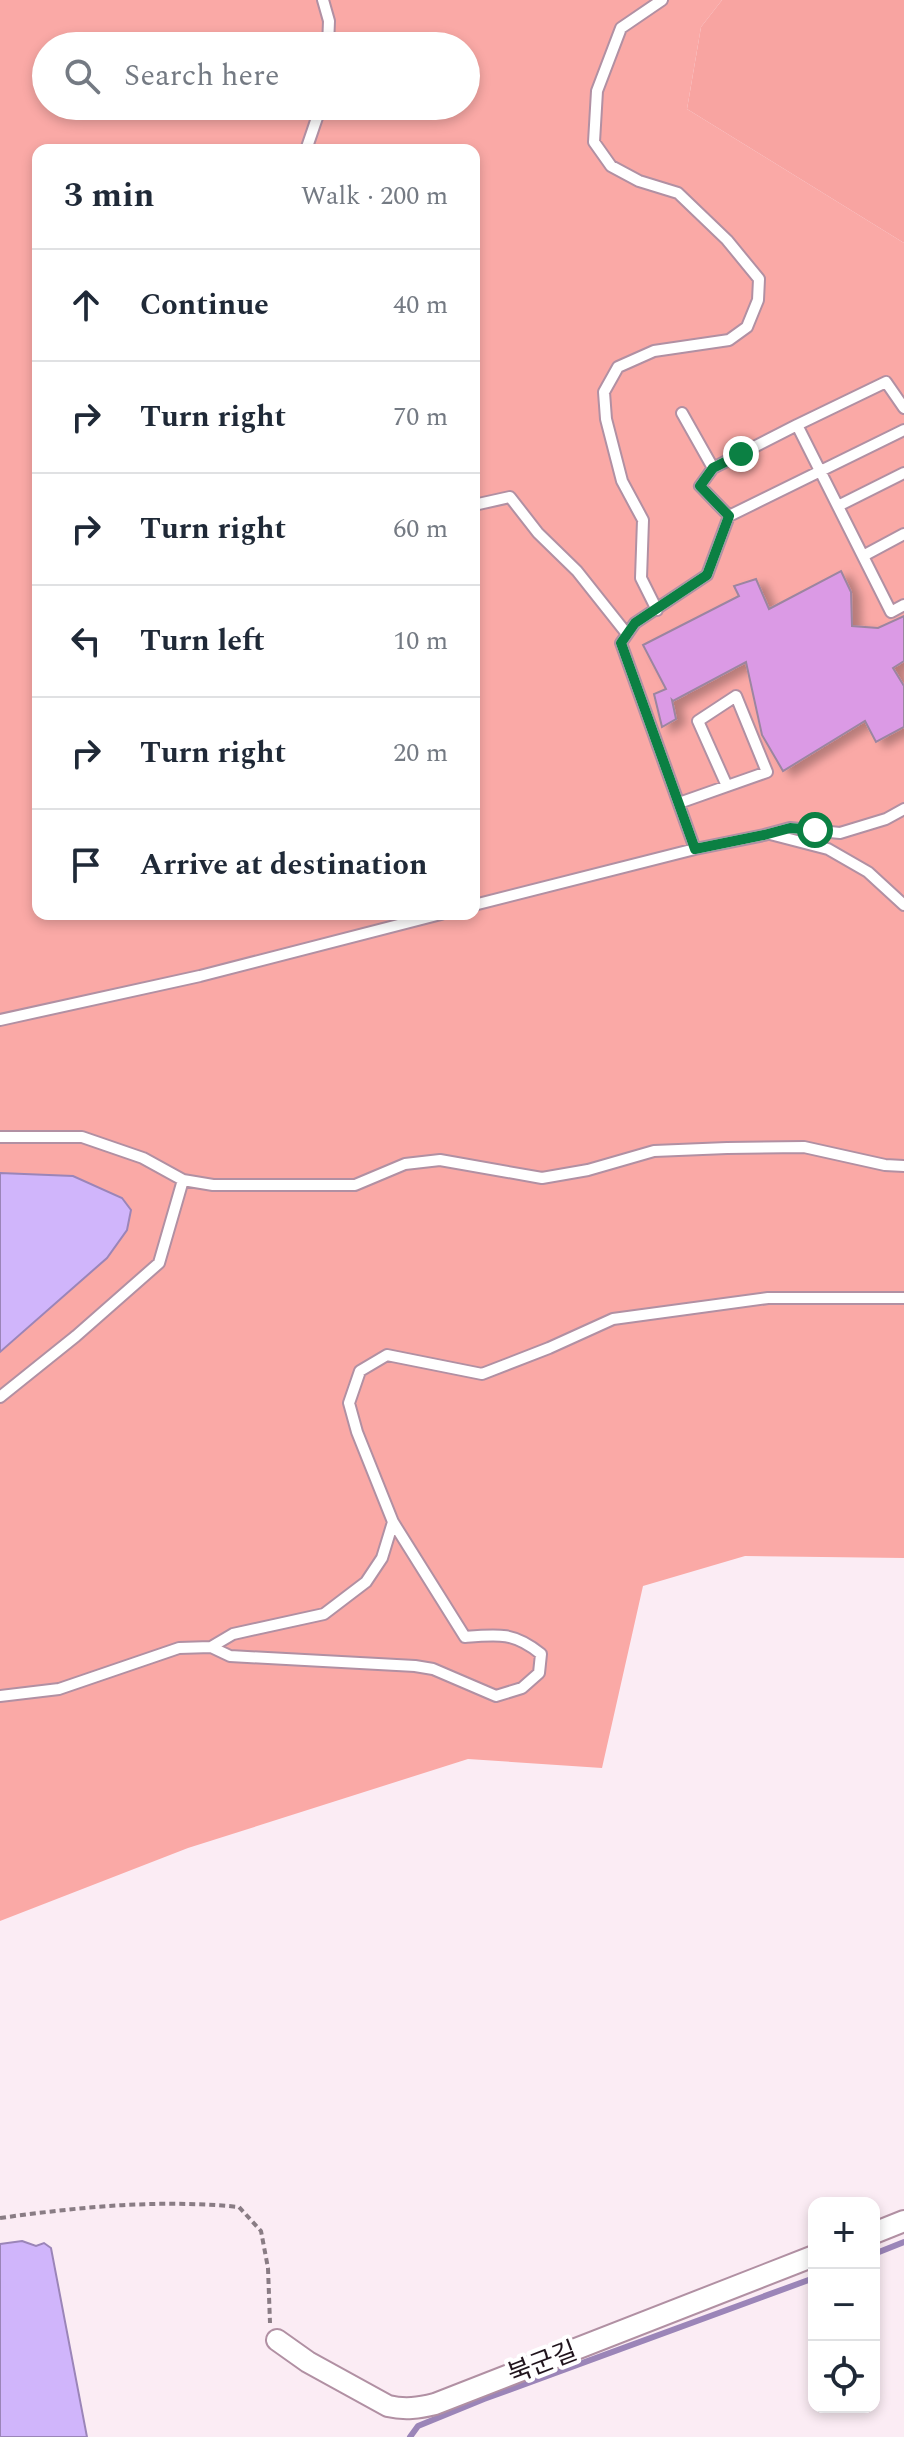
<!DOCTYPE html>
<meta charset="utf-8">
<style>
body{margin:0;font-family:Spectral,"Noto Sans KR",serif;background:#f2f2f3;color:#1f2937}
.controls{position:absolute;right:24px;bottom:24px;display:grid;overflow:hidden;border-radius:16px;box-shadow:0 4px 12px #0003}
.controls button{width:72px;height:72px;display:grid;place-items:center;padding:0;border:0;border-bottom:2px solid #e0e1e3;background:#fff;color:#1f2937;font:40px sans-serif}
.stop{position:absolute;width:24px;height:24px;margin:-18px;border:6px solid #0b8043;border-radius:50%;background:#fff}
.stop.end{background:#0b8043;border-color:#fff;box-shadow:0 2px 8px #0008}
.list{margin:0;padding:0;list-style:none}
h2{display:flex;justify-content:space-between;align-items:center;height:104px;margin:0;padding:0 32px;font-size:34px}
h2 small{font-size:26px;font-weight:400;color:#747a83}
.list li{display:grid;grid-template-columns:52px 1fr auto;gap:24px;align-items:center;box-sizing:border-box;height:112px;padding:0 32px;border-top:2px solid #e0e1e3}
.list b{display:block;font-size:30px;white-space:nowrap}
.list em{font-size:26px;font-style:normal;color:#747a83}
.icon{flex:none;width:44px;height:44px;fill:none;stroke:currentColor;stroke-width:2;stroke-linecap:round;stroke-linejoin:round}
.map{position:relative;flex:none;width:904px;height:2437px;overflow:hidden}
.search{position:absolute;background:#fff;box-shadow:0 4px 12px #0003;left:32px;top:32px;width:448px;height:88px;display:flex;align-items:center;gap:20px;box-sizing:border-box;padding:0 28px;border-radius:44px;color:#747a83;font-size:30px}
.panel{position:absolute;background:#fff;box-shadow:0 4px 12px #0003;left:32px;top:144px;width:448px;height:776px;border-radius:16px}
.map>svg:first-child{display:block}
</style>
<div class="map">
<svg width="904" height="2437" viewBox="0 0 904 2437">
<defs>
<filter id="shadow"><feDropShadow dx="9" dy="5" stdDeviation="4" flood-color="#0004"/></filter>
</defs>
<rect width="100%" height="100%" fill="#fbecf4"/>
<!-- green -->
<path fill="#faa9a6" fill-rule="evenodd" d="M0,0H722L701,27L687,109L904,243V1558L745,1556L643,1586L602,1768L468,1759L188,1848L0,1921ZM46,46H466V106H46ZM38,150H474V914H38Z"/>
<!-- forest -->
<path fill="#f8a4a1" d="M722,0H904V243L687,109L701,27Z"/>
<!-- water -->
<path fill="#d0b5fb" stroke="#9b85b8" stroke-width="2" d="M0,1173L73,1176L122,1198L131,1210L127,1230L107,1258L0,1352Z
M22,2241L36,2246L44,2243L51,2248L87,2437H0V2244Z"/>
<g fill="none" stroke-linecap="round" stroke-linejoin="round">
<!-- stream -->
<path stroke="#9b85b8" stroke-width="6" d="M874,2254L904,2242
M410,2437L418,2426L484,2399L814,2278"/>
</g>
<!-- building -->
<path fill="#db9ae5" stroke="#9c85a0" stroke-width="2" filter="url(#shadow)" d="M841,571L851,592L852,626L878,628L904,616V661L893,668L904,686V727L876,742L865,721L783,771L762,735L746,662L673,701L672,700L676,719L662,727L654,694L666,689L643,645L739,596L734,586L756,579L769,609Z"/>
<g fill="none" stroke-linecap="round" stroke-linejoin="round">
<!-- lane casing -->
<g stroke="#b190a3" stroke-width="14">
<path id="lane" d="M323,0L329,21L328,46
M306,150L321,106
M904,408L886,382L797,425L891,612L904,605
M682,413L713,468L797,425
M713,468L700,486L729,516
M474,505L510,497L538,533L577,571L627,634
M838,506L904,473
M863,556L904,534
M657,610L641,578L643,520L622,481L606,419L604,392L618,367L654,351L729,340L747,327L758,300L759,279L727,240L678,193L639,181L611,166L594,142L597,91L621,28L662,0
M679,803L767,772L736,696L698,721L727,786
M770,834L828,849L868,872L904,905
M695,849L621,643L635,623L707,575L729,516L904,430
M474,905L695,849L764,835L790,828L840,833L886,819L904,809
M0,1020L200,976L441,914
M0,1137H82L143,1158L183,1180L213,1185H355L405,1164L440,1160L542,1178L588,1170L654,1151L727,1148L804,1147L885,1165L904,1166
M0,1397L76,1336L159,1263L183,1180
M393,1522L382,1558L366,1582L324,1614L233,1634L211,1647L230,1656L415,1666L433,1669L496,1696L522,1688L539,1673L541,1654C514,1632 498,1634 465,1637L393,1522L357,1432L349,1403L360,1371L387,1355L482,1374L549,1348L613,1319L768,1298H904
M0,1696L59,1689L179,1648L211,1647"/>
</g>
<!-- street casing -->
<g stroke="#b190a3" stroke-width="24">
<path id="street" d="M874,2233L904,2221
M277,2340L308,2362L388,2406C405,2410 419,2408 435,2404L814,2256"/>
</g>
<!-- path -->
<path stroke="#897c84" stroke-width="4" stroke-dasharray="6 4" stroke-linecap="butt" d="M0,2218C80,2207 158,2199 239,2207L261,2231L268,2268L270,2323"/>
<!-- lane -->
<use href="#lane" stroke="#fff" stroke-width="10"/>
<!-- street -->
<use href="#street" stroke="#fff" stroke-width="20"/>
</g>
<g fill="none" stroke-linecap="round" stroke-linejoin="round">
<!-- route -->
<path stroke="#0b8043" stroke-width="10" d="M741,454L713,468L700,486L729,516L707,575L635,623L621,643L695,849L764,835L790,828L815,830"/>
</g>
<g text-anchor="middle" stroke-width="8" stroke-linejoin="round" paint-order="stroke">
<!-- street labels -->
<g font-size="26" fill="#20141c" stroke="#fff">
<text transform="translate(542 2362) rotate(-21)" y="9">북군길</text>
</g>
</g>
</svg>
<div class="controls">
<button>+</button>
<button>−</button>
<button><svg class="icon" aria-label="locate" viewBox="0 0 24 24"><circle cx="12" cy="12" r="6"/><path d="M12 2v4M12 18v4M2 12h4M18 12h4"/></svg></button>
</div>
<div class="stop" style="left:815px;top:830px"></div>
<div class="stop end" style="left:741px;top:454px"></div>
<div class="search"><svg class="icon" aria-label="search" viewBox="0 0 24 24"><circle cx="10" cy="10" r="6"/><path d="M15 15l6 6"/></svg>Search here</div>
<section class="panel">
<h2>3 min<small>Walk · 200 m</small></h2>
<ul class="list">
<li><svg class="icon" aria-label="ahead" viewBox="0 0 24 24"><path d="M12 20V5M6 11l6-6 6 6"/></svg><div><b>Continue</b></div><em>40 m</em></li>
<li><svg class="icon" aria-label="right" viewBox="0 0 24 24"><path d="M7 20v-9h11M14 6l5 5-5 5"/></svg><div><b>Turn right</b></div><em>70 m</em></li>
<li><svg class="icon" aria-label="right" viewBox="0 0 24 24"><path d="M7 20v-9h11M14 6l5 5-5 5"/></svg><div><b>Turn right</b></div><em>60 m</em></li>
<li><svg class="icon" aria-label="left" viewBox="0 0 24 24"><path d="M17 20v-9H6M10 6l-5 5 5 5"/></svg><div><b>Turn left</b></div><em>10 m</em></li>
<li><svg class="icon" aria-label="right" viewBox="0 0 24 24"><path d="M7 20v-9h11M14 6l5 5-5 5"/></svg><div><b>Turn right</b></div><em>20 m</em></li>
<li><svg class="icon" aria-label="arrive" viewBox="0 0 24 24"><path d="M6 21V4h12l-3 4 3 4H6"/></svg><div><b>Arrive at destination</b></div></li>
</ul>
</section>
</div>
